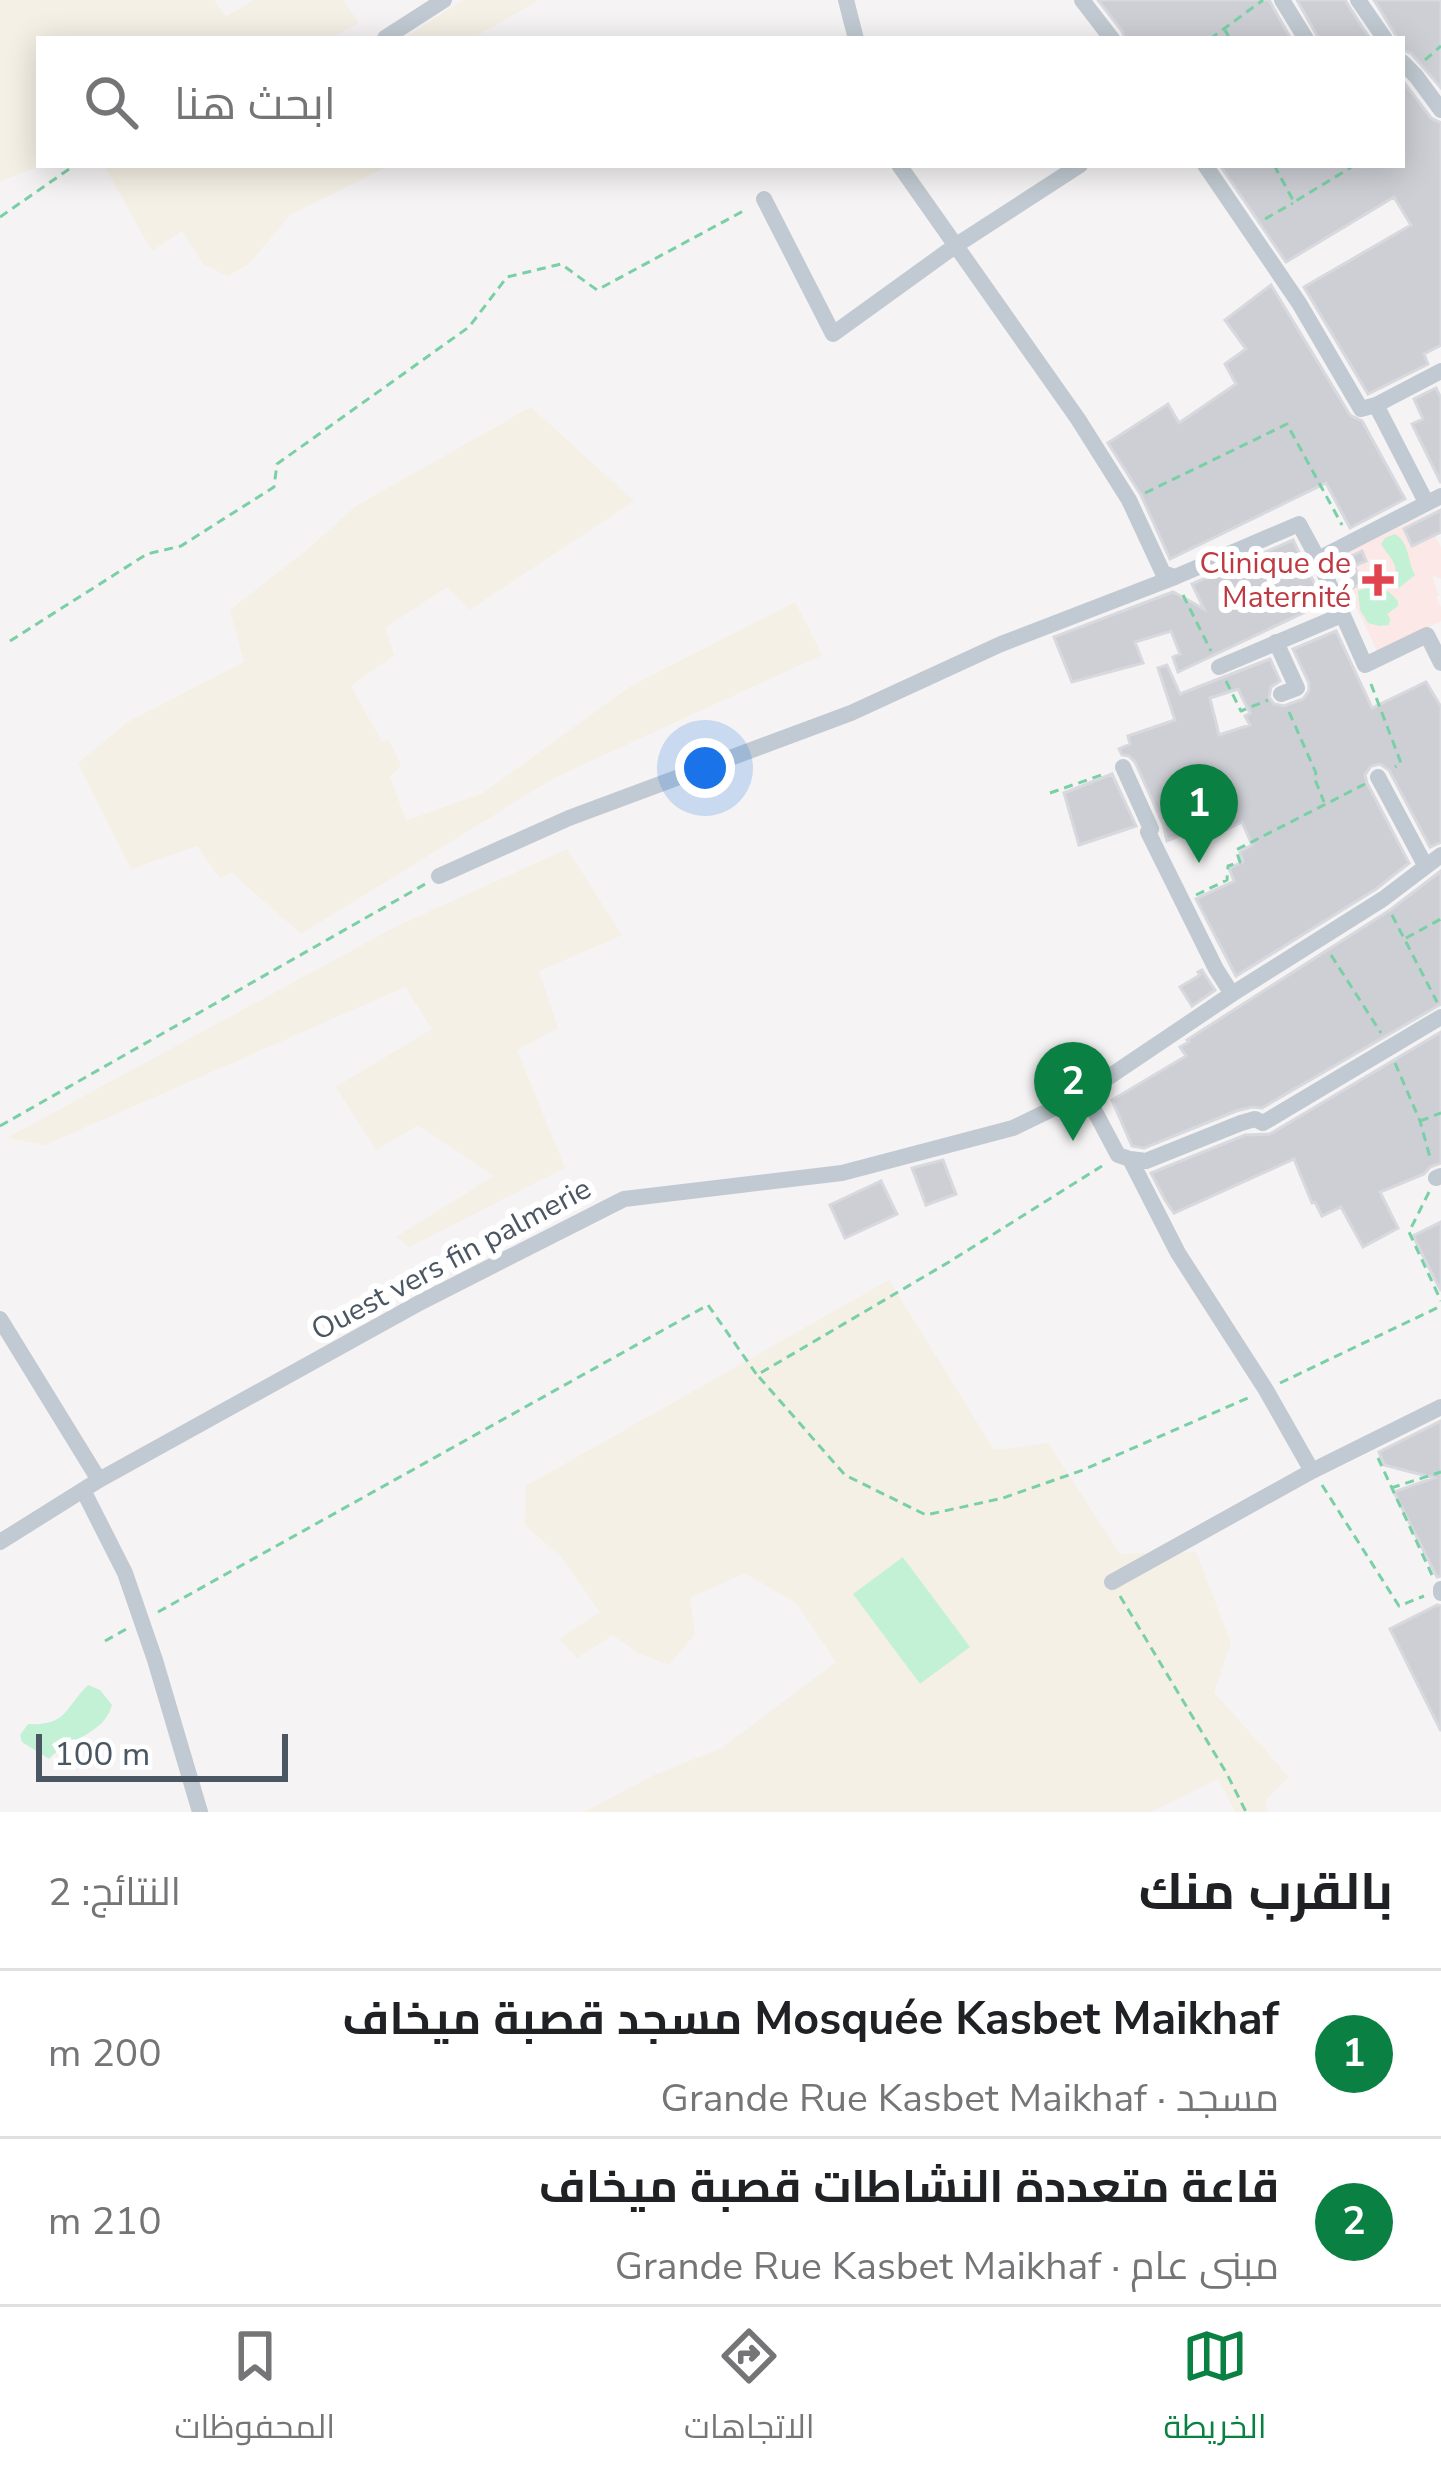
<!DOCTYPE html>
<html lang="ar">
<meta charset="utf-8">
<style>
body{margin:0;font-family:"Nunito Sans",Cairo,sans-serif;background:#f2f2f2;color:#202124;direction:rtl}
.scale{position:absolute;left:36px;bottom:30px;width:252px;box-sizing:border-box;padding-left:12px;border:6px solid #4a5661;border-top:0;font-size:33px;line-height:42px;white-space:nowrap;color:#4a5661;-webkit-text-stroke:9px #fff;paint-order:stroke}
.you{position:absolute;left:705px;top:768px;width:42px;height:42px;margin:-30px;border:9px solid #fff;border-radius:50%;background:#1a73e8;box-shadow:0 0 0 18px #1a73e833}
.badge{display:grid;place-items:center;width:78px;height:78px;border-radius:50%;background:#0b8043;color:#fff;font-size:39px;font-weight:700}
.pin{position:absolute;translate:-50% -99px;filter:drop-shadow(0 3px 6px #0008)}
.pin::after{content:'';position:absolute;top:63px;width:42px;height:36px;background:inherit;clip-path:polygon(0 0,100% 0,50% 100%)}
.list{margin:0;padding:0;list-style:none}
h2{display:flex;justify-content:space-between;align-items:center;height:156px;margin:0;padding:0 48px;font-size:51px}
h2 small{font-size:39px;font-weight:400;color:#757577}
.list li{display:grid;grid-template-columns:78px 1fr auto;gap:36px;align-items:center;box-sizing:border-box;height:168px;padding:0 48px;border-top:3px solid #e0e0e0}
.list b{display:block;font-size:45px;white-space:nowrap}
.list p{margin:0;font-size:39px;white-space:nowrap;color:#757577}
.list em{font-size:39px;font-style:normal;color:#757577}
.icon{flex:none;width:66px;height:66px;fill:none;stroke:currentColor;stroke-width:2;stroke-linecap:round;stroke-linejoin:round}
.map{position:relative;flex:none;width:1441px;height:1812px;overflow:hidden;direction:ltr}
.search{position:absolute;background:#fff;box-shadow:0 6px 30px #0003;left:36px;right:36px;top:36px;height:132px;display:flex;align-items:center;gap:30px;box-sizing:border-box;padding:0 42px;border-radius:0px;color:#757577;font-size:45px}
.sheet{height:492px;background:#fff}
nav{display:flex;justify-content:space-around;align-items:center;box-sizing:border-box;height:168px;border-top:3px solid #e0e0e0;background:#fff;font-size:33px;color:#757577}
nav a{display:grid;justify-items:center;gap:6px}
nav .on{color:#0b8043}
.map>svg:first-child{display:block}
</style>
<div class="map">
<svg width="1441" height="1812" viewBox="0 0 1441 1812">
<rect width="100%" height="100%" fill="#f5f3f3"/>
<!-- medical -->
<path fill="#fce8e6" d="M1441,507L1403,528L1412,546L1435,535L1441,548V579L1432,575L1438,594L1441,593L1436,597L1441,607V621L1378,653L1334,559Z"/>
<!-- green -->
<path fill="#c3f1d5" d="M1395,534C1410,543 1407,561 1415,575L1399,588L1394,581C1400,563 1389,558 1381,544L1385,538Z
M1376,584L1389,592L1398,601V606L1387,614L1390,618L1389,625L1379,626L1368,623L1360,610L1358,591Z
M902,1556L971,1647L920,1684L852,1594Z
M88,1685L100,1690L112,1705C104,1735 68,1738 49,1759L22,1742L20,1735L28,1724C68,1726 65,1707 88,1685Z"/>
<!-- sand -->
<path fill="#f5f0e5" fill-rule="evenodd" d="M0,0H214L226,17L253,0H343L359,23L329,39H39V165H44L0,181Z
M463,0H539L471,39H403Z
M111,165H391L290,215L250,263L228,276L203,264L182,231L152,251L106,169Z
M531,407L634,501L469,610L447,587L385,628L394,655L351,686L382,742L389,739L401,766L390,777L406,821L483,793L631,686L795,602L822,655L554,778L301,934L232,873L220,878L197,846L131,869L78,763L126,723L244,662L230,610L308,549L356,506Z
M567,849L622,935L539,971L558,1028L517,1050L565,1168L409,1247L396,1237L494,1176L418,1125L376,1150L336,1087L432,1029L405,987L45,1145L7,1138L395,927Z
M889,1280L994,1450L1048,1443L1120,1554L1196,1552L1231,1643L1214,1692L1289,1777L1265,1801L1268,1812H1236L1218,1779L1151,1812H584L652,1776L722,1748L836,1662L796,1603L745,1573L690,1598L695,1634L669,1665L638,1653L613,1635L577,1658L559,1639L600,1612L562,1558L525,1525L526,1486ZM903,1557L970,1647L920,1684L853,1594Z"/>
<!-- building -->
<path fill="#cdcfd5" stroke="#d7d9de" stroke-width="3" fill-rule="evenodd" d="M1098,0H1269L1291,39H1125L1122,31Z
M1297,0H1345L1370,39H1319Z
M1374,0H1441V88L1411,53L1402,50V39H1398Z
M1402,80L1431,118L1441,123V345L1424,354L1428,364L1368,394L1304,287L1411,225L1394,197L1286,262L1220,165H1402Z
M1271,285L1350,415L1362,421L1405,499L1350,528L1326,483L1170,559L1141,495L1108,443L1168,404L1179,423L1236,384L1225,364L1246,349L1225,320Z
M1436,388L1441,398V483L1412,424L1423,419L1414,399Z
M1441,510V532L1412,546L1404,529Z
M1293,540L1324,603L1178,672L1173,657L1180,654L1171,631L1135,642L1143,663L1072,682L1054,637L1173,592L1204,609L1192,584Z
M1362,551L1366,561L1354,566L1362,583L1350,589L1338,563Z
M1336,631L1372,708L1426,682L1441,707V842L1430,847L1389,770L1380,764L1371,766L1365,775L1367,783L1409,863L1376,889L1236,976L1196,899L1234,881L1229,868L1243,862L1240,852L1252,845L1242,822L1223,831L1221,827L1199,837L1195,829L1167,841L1163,824L1135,762L1129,756L1122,755L1119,749L1130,744L1128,736L1175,720L1158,668L1167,665L1180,694L1270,659L1280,681L1271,687L1269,697L1274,704L1284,706L1303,699L1309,691V683L1293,649ZM1238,689L1250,713L1245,716L1250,725L1219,735L1210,698Z
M1112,774L1136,826L1079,845L1064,793Z
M1441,871V1004L1262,1108L1252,1107L1236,1111L1144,1148L1132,1146L1112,1100L1186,1056L1180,1047L1189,1042L1187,1040L1390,910Z
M1202,970L1215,990L1192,1006L1180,987L1200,975L1198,972Z
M1441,1032V1163L1430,1167L1424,1174L1380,1192L1398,1228L1363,1247L1341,1207L1322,1216L1315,1202L1312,1203L1294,1159L1174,1213L1165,1200L1151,1173L1245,1135L1270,1134Z
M943,1160L956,1194L926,1205L912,1168Z
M881,1181L897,1214L845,1238L830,1205Z
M1441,1222V1291L1413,1236Z
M1441,1421V1576L1437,1577L1394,1492L1434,1478L1384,1465L1379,1452Z
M1437,1605L1441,1606V1731L1390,1629Z"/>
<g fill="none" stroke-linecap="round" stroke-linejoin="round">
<!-- path -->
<path stroke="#7ad0a6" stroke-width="3" stroke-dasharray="9 6" stroke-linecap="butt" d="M1225,30L1230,39
M1210,39L1263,0
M1425,60L1441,46
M1274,165L1294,202L1355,165
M0,217L75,165
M1265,219L1293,203
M1145,493L1287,424L1342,525
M1183,595L1211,651
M10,641L147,554L181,546L274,487L277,464L469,327L507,277L561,264L597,290L747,209
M1226,681L1241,711L1268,700
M1371,684L1401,763L1395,767
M1289,712L1316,773L1314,777L1324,802
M1050,793L1104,774
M1196,895L1227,880L1228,866L1240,862L1236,850L1365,784
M1392,915L1437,1002
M1406,938L1441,919
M1331,955L1381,1033
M1395,1063L1420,1121L1431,1161
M1420,1121L1441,1113
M0,1126L427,883
M1429,1192L1409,1232L1441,1301
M759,1377L845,1475L926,1515L1003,1498L1083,1470L1250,1397
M1280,1383L1441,1306
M1378,1458L1432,1575
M1322,1485L1399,1606L1424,1596
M1391,1488L1441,1472
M1120,1596L1227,1774L1246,1812
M158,1612L708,1305L757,1375L949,1262L1102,1166
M105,1641L128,1628"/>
<!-- minor -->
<path stroke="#c1cad2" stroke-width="16" d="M846,0L856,39
M1082,0L1112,39
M1282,0L1306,39
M1358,0L1385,39
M385,38L444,0
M1402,62L1416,76L1441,110
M899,165L1078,419L1129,500L1163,573L1175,577
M1205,165L1299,303L1361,409L1376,405
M764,199L833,334L955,246L1080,165
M1426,502L1376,405L1441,371
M1318,559L1365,665L1427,635L1441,663
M1276,642L1297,688L1281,694
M1219,667L1342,615
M1123,767L1151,829L1148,832L1216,969L1232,994
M1378,777L1425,865
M439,876L569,818L851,713L1001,644L1175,577L1299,524L1318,559L1441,496
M1085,1093L1118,1155L1130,1159L1178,1253L1266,1390L1312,1471
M1130,1159L1146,1161L1241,1123L1255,1119L1263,1123L1441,1017
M1436,1178L1441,1176
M0,1319L99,1480
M83,1490L125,1573L155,1660L200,1812
M0,1542L99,1480L421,1302L624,1199L842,1173L1013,1128L1085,1093L1232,994L1383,899L1441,855
M1112,1582L1312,1471L1441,1407
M1441,1589V1593"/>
</g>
<!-- markers -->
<path fill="#e0444e" stroke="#fff" stroke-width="4.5" d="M1372 562h12v12h12v12h-12v12h-12v-12h-12v-12h12z"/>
<g text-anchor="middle" stroke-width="12" stroke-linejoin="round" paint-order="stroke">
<!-- health labels -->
<g font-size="30" fill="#be3a42" stroke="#fff" text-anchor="end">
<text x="1351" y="573">Clinique de<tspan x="1351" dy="34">Maternité</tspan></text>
</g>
<!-- street labels -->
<g font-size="30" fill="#4a5661" stroke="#fff">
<text transform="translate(451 1259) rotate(-28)" y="10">Ouest vers fin palmerie</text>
</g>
</g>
</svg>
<div class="scale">100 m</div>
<div class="you"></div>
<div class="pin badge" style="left:1199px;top:863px">1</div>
<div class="pin badge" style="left:1073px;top:1141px">2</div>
<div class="search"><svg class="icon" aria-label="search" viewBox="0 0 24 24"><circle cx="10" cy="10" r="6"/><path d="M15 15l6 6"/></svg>ابحث هنا</div>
</div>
<section class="sheet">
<h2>بالقرب منك<small>النتائج: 2</small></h2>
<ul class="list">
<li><span class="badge">1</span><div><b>Mosquée Kasbet Maikhaf مسجد قصبة ميخاف</b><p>مسجد · Grande Rue Kasbet Maikhaf</p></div><em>200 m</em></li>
<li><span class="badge">2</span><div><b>قاعة متعددة النشاطات قصبة ميخاف</b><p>مبنى عام · Grande Rue Kasbet Maikhaf</p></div><em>210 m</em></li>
</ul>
</section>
<nav>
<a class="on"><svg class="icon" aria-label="map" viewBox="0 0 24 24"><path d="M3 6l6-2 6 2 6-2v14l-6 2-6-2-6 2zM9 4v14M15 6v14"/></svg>الخريطة</a>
<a><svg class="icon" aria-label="directions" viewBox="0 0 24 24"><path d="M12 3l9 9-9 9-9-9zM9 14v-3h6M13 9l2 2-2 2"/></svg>الاتجاهات</a>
<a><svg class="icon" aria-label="saved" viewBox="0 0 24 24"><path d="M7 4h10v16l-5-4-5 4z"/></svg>المحفوظات</a>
</nav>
